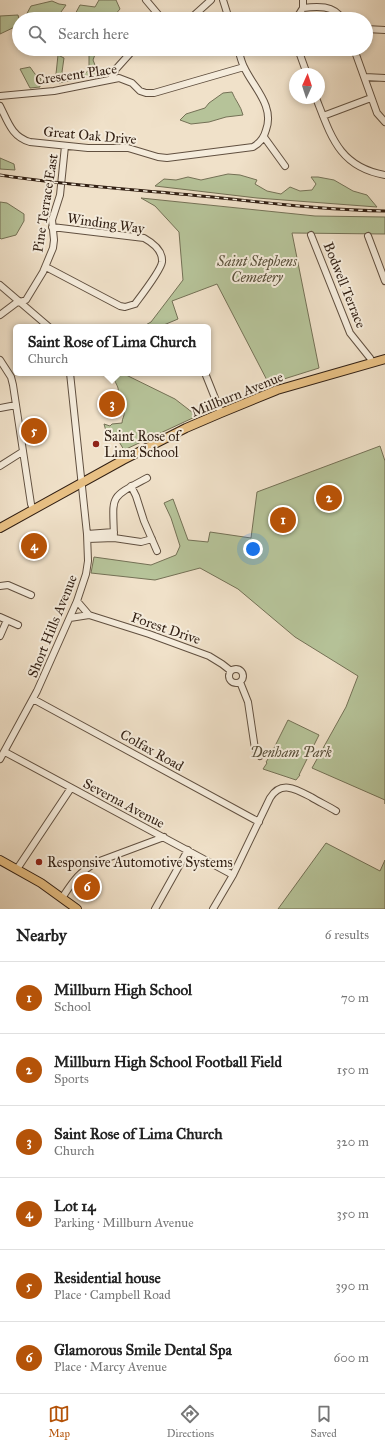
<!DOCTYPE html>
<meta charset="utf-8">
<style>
body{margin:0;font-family:"IM FELL Great Primer",serif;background:#f2f2f2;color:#222}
.compass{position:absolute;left:289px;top:68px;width:36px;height:36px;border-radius:50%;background:#fff;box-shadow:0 2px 6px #0003;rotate:3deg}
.you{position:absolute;left:253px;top:549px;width:14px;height:14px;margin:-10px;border:3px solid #fff;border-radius:50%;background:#1a73e8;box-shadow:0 0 0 6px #1a73e833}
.badge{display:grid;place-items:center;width:26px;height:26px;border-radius:50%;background:#b45309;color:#fff;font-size:13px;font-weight:700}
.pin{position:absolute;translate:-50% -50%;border:2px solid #fff;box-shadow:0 1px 4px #0006}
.popup{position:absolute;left:13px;top:324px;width:198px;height:52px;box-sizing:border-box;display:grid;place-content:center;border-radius:6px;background:#fff;filter:drop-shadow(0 1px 3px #0005);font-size:13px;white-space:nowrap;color:#767676}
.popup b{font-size:15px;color:#222}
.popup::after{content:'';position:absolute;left:50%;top:100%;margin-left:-8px;border:8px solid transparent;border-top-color:#fff}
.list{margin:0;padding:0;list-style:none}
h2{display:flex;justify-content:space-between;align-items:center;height:52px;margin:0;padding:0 16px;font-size:17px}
h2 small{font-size:13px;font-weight:400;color:#767676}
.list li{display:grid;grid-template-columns:26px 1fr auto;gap:12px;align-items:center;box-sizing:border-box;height:72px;padding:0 16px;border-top:1px solid #e0e0e0}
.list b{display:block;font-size:15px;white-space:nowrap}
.list p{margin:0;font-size:13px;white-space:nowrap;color:#767676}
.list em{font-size:13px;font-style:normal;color:#767676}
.icon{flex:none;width:22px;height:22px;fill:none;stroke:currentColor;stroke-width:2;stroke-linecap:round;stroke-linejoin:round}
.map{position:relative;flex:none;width:385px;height:909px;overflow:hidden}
.search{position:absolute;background:#fff;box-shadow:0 2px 6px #0003;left:12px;right:12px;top:12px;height:44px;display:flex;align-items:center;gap:10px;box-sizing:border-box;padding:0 14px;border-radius:22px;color:#767676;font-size:15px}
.sheet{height:484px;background:#fff}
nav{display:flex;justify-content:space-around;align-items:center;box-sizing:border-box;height:56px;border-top:1px solid #e0e0e0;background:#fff;font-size:11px;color:#767676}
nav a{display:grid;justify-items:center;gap:2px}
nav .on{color:#b45309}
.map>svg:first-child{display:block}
</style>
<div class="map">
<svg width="385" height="909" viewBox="0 0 385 909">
<rect width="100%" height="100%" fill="#f0e1c9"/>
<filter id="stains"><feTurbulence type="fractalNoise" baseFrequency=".005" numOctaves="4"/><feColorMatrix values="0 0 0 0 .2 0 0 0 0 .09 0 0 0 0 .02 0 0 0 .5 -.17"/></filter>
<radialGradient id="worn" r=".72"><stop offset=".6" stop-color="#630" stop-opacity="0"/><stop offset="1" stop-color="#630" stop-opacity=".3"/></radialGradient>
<!-- green -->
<path fill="#b6c399" stroke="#747156" d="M99,0H116L120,9L114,16V19H26L25,17L31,6L52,1L59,4L66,5L61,12L63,18H73L80,5L95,7Z
M18,15L19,19V25L0,34V16Z
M89,49H97L93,60L99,75L59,83L56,74L58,55L64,58L62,72L66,76H82L89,70Z
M30,67L35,74L41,79L40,87L30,88L20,69Z
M232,92C235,100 241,106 243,115L226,117L209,122L191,124L180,120L186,114L205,108L209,103L223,93Z
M0,158L14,164L15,170L0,169Z
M228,174L240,175L257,180L255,184L267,191L281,194L290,187L300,191L312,190L316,184L311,177H318L334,180L353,191L367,195L377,207L257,198L155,186L164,179L176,180L188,177L201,180Z
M141,198L315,216L385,217V234L292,233L319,368L284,379L270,386L217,284L172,301L178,319L159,327H142L151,322L183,280L179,232L155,206Z
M0,202L7,203L24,214V221L16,235L1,239L0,238Z
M113,373H122L175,399L197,416L124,450L118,440V437L113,434L112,431H106L104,424L110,426L112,424L122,423C122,418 125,416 124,412C116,406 120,396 118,388C116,382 113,380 113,373Z
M380,446L385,461V804V800L312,768L346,707L358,676L295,637L238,589L200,568L155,580L91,573L94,557L151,565L176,555L180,546L171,518L164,503L173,499L188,540L208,542L210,532L251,538L257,492Z
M288,720L319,735L299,775H300L296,780L263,769L267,763L266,762L270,756Z
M326,843L380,871L385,860V909H278Z"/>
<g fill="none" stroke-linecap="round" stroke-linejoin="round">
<!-- minor casing -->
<g stroke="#615040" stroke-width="8">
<path id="minor" d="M146,0L162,19
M223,0L229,19
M303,8C317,6 334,5 342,19
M190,19L211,0
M296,19L303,8V0
M366,29L385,30
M298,49L307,74
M354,49L377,113L385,122
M365,77L385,78
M111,79L116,69L134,49
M0,96L54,91L119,78L132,83L140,91L146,93H154L244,67
M316,98C331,136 339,167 385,175
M0,106C8,122 12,137 30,142L88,148H128L158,157L167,158L253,147C260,143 264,138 266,130C275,106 253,87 244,67C241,61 240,55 238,49
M323,116L371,98
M264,137L285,166
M311,235L350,333L370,358L372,362
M368,236L385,281
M46,267L120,306L125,307L135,304C141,296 161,270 162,262C163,251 153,243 144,238L52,227
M0,285L49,327
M0,315L16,303L26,300L43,272L53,248L54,240L52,220L60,195L65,146
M0,360L11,377L13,385L31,504L33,509
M205,373L221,413
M0,408L16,405
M0,466L22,452
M131,486L136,496L144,521L157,551
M87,534L114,532
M114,538C113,494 108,499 147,478
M88,539L114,538L141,542L152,539
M0,586L8,585L31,595
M77,601L89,615L149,634L209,656L222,664L231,671
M0,617L18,625
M70,618L89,615
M0,636L7,620
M229 676a7 7 0 1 1 14 0a7 7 0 1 1-14 0Z
M240,682L248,702L255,749L260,756
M33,699L259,822
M5,752L233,875
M0,759L37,691L77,601L86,574L88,561L87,534L70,373
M17,869L71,788
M62,898C74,880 78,873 97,862L164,837
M155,909L188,850
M213,909L233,875L270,798C281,780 296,789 311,797C319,802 328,806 336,811"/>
</g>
<!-- major casing -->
<g stroke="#311f13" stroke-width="10">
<path id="major" d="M0,528L123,460L186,428L221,413L277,390L385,359
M0,860L41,883L77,909"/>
</g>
<!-- minor -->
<use href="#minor" stroke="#f5ecdc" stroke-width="6"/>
<!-- major -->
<use href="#major" stroke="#e8c084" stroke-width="8"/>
<!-- rail casing -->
<g stroke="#311f13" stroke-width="3">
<path id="rail" d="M0,175C63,185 127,189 191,195C255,201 320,210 385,211"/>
</g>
<!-- rail -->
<use href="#rail" stroke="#f5ecdc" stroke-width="1.5" stroke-dasharray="4.5" stroke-linecap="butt"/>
</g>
<!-- markers -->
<g fill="#8f2418" stroke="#f5ecdc" stroke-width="1.5">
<circle cx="96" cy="444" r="4"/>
<circle cx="39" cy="862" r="4"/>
</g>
<g text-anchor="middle" stroke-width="4" stroke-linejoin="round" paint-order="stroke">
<!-- street labels -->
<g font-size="14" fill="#311f13" stroke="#f5ecdc">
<text transform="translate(76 74) rotate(-8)" y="5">Crescent Place</text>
<text transform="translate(90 135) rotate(5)" y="5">Great Oak Drive</text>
<text transform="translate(45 203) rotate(-81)" y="5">Pine Terrace East</text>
<text transform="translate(106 223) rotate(8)" y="5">Winding Way</text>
<text transform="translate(345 285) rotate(68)" y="5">Bodwell Terrace</text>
<text transform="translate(237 394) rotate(-22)" y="5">Millburn Avenue</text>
<text transform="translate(52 626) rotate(-68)" y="5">Short Hills Avenue</text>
<text transform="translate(166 628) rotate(19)" y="5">Forest Drive</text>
<text transform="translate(152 750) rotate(29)" y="5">Colfax Road</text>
<text transform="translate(124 803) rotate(28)" y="5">Severna Avenue</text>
</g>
<!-- park labels -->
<g font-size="14" font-style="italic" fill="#59503b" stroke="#f5ecdc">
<text x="257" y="266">Saint Stephens<tspan x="257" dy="16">Cemetery</tspan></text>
<text x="291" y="757">Denham Park</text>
</g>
<!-- poi labels -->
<g font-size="14" fill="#311f13" stroke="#f5ecdc" text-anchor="start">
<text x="104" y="441">Saint Rose of<tspan x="104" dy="16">Lima School</tspan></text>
<text x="47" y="867">Responsive Automotive Systems</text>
</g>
</g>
<rect width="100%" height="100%" filter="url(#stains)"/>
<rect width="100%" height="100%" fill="url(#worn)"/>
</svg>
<svg class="compass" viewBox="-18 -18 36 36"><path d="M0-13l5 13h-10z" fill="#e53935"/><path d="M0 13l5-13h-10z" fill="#767676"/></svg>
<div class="you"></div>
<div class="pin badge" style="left:283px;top:520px">1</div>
<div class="pin badge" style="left:329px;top:498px">2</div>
<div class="pin badge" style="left:112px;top:404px">3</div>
<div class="popup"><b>Saint Rose of Lima Church</b>Church</div>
<div class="pin badge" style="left:34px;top:546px">4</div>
<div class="pin badge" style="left:34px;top:431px">5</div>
<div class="pin badge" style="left:87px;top:887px">6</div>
<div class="search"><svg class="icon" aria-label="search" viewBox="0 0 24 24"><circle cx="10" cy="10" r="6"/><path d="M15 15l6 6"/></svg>Search here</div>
</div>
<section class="sheet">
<h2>Nearby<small>6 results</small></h2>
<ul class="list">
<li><span class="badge">1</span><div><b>Millburn High School</b><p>School</p></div><em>70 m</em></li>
<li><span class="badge">2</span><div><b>Millburn High School Football Field</b><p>Sports</p></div><em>150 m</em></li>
<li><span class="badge">3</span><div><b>Saint Rose of Lima Church</b><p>Church</p></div><em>320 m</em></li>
<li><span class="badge">4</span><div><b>Lot 14</b><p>Parking · Millburn Avenue</p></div><em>350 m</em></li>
<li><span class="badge">5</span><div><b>Residential house</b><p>Place · Campbell Road</p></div><em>390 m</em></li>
<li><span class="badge">6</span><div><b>Glamorous Smile Dental Spa</b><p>Place · Marcy Avenue</p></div><em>600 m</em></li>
</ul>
</section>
<nav>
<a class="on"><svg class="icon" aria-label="map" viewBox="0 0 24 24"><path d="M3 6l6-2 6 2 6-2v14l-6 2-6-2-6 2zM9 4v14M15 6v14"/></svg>Map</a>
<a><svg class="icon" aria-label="directions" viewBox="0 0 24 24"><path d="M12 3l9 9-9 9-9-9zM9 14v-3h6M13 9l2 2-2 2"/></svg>Directions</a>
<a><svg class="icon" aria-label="saved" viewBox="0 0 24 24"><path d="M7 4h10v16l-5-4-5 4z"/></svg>Saved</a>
</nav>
